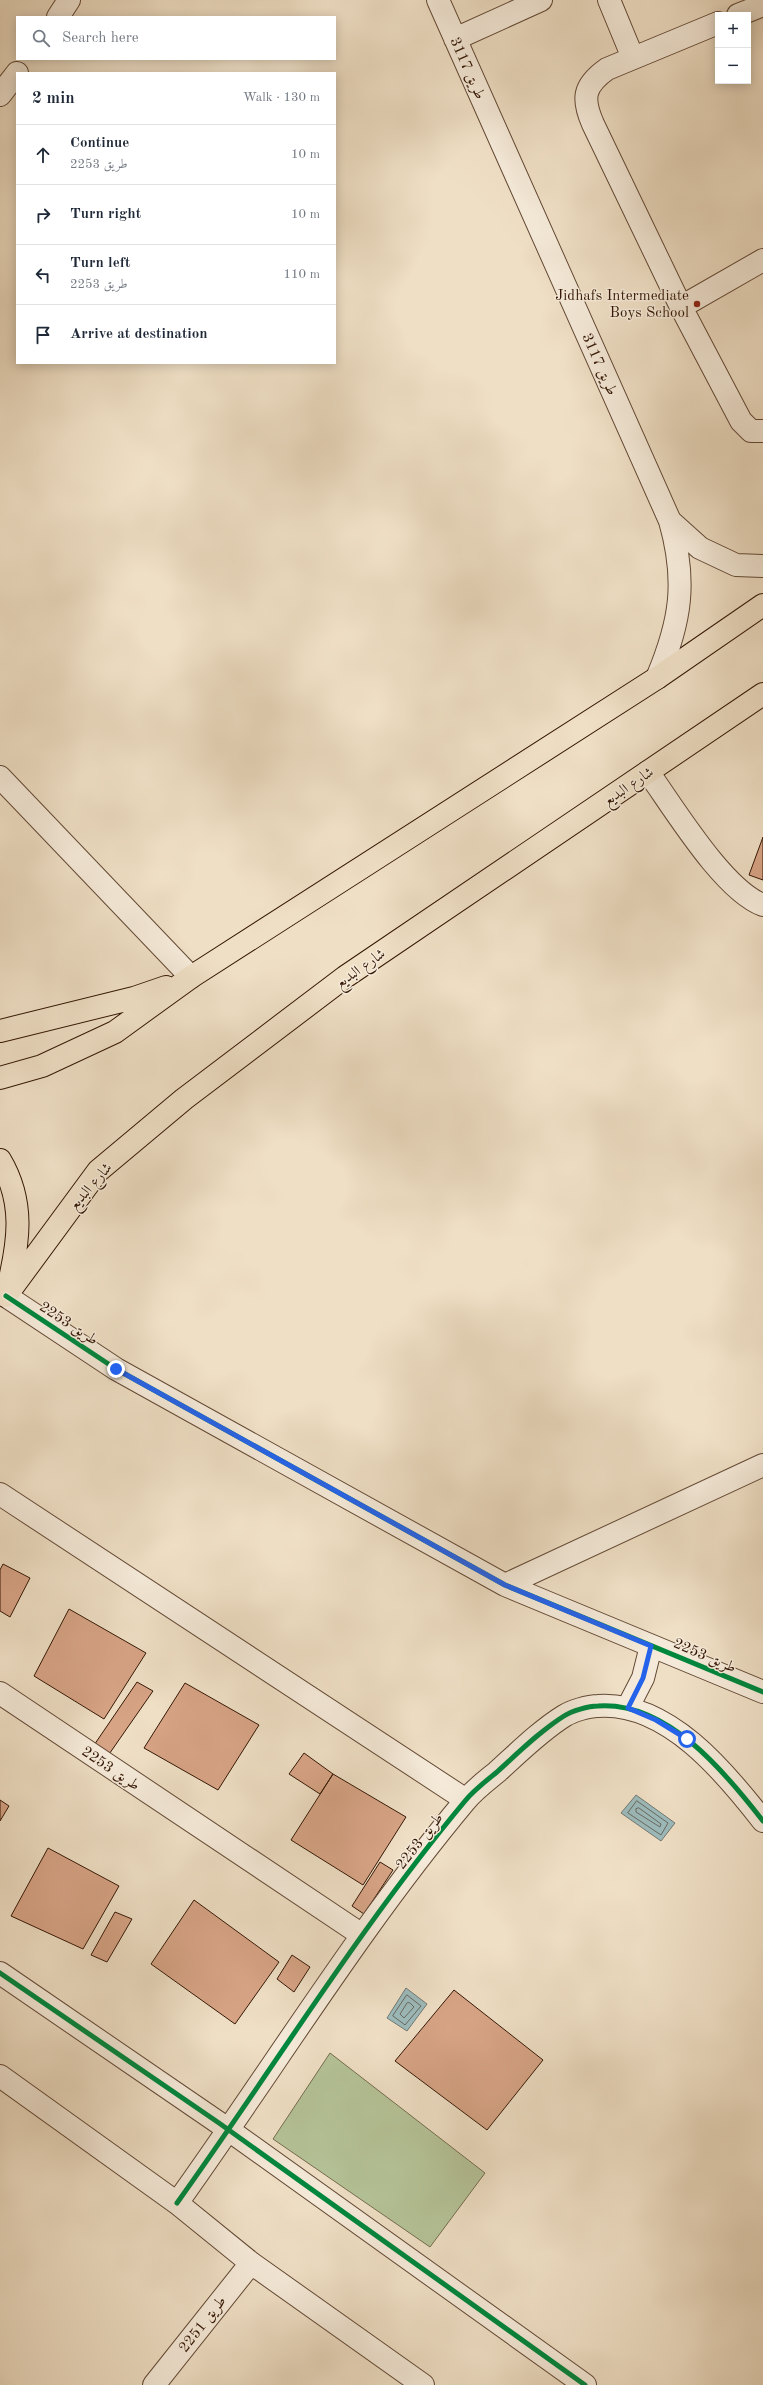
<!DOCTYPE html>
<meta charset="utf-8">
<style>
body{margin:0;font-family:"Old Standard TT",Amiri,serif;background:#f2f2f3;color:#1f2937}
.controls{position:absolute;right:12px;top:12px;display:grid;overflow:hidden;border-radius:0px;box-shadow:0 2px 10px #0003}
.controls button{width:36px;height:36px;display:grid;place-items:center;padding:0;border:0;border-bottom:1px solid #e0e1e3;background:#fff;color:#1f2937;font:20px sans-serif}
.stop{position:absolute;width:12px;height:12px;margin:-9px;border:3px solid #2563eb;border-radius:50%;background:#fff}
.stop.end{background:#2563eb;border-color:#fff;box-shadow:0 1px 4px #0008}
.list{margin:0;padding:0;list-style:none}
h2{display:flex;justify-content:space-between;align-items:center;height:52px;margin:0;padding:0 16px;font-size:17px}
h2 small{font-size:13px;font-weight:400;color:#747a83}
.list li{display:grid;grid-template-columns:26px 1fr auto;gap:12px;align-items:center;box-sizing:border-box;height:60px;padding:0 16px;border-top:1px solid #e0e1e3}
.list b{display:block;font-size:15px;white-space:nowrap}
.list p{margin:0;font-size:13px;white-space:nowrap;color:#747a83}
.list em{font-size:13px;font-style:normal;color:#747a83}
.icon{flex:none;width:22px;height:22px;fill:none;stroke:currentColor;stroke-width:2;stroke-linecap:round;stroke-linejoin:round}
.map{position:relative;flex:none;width:763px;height:2385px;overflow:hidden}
.search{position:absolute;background:#fff;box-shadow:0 2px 10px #0003;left:16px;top:16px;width:320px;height:44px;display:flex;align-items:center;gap:10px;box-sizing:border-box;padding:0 14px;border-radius:0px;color:#747a83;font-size:15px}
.panel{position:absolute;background:#fff;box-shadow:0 2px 10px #0003;left:16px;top:72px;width:320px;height:292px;border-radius:0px}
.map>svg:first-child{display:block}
</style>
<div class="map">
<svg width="763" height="2385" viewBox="0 0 763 2385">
<rect width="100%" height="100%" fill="#efdfc5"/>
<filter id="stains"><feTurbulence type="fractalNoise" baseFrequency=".005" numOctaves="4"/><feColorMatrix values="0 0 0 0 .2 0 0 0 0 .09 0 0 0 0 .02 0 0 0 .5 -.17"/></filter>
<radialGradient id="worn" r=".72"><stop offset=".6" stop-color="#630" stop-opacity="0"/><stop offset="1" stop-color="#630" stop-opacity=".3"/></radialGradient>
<!-- green -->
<path fill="#b5c398" stroke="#746d4e" d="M330,2053L485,2173L430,2247L273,2139Z"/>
<!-- water -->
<path fill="#9cbbbc" stroke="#727973" d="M636,1795L675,1823L661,1841L621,1813Z
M406,1988L427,2004L407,2031L387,2018Z"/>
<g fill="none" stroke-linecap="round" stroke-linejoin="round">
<!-- shore -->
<path stroke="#686960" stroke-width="1" d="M637,1801L668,1823L661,1835L628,1813Z
M639,1808L661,1824L660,1827L636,1812V1809Z
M407,1995L421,2006L405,2025L393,2016Z
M410,2003L414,2007L404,2018L400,2014L407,2003Z"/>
</g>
<!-- building -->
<path fill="#d7a486" stroke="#341705" d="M763,837V880L749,875Z
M3,1564L30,1578L10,1617L0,1611V1570Z
M69,1609L146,1653L104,1719L34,1676Z
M137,1682L153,1691L105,1760L90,1751Z
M185,1683L259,1725L218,1790L144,1748Z
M304,1753L333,1774L320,1794L289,1774Z
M333,1774L406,1817L363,1885L291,1840Z
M0,1800L9,1806L0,1821Z
M48,1848L119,1886L83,1949L11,1916Z
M380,1862L393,1870L364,1914L352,1906Z
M194,1900L279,1962L235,2024L151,1964Z
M115,1912L132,1919L107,1962L91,1955Z
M292,1955L310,1967L294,1992L277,1979Z
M454,1990L543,2060L487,2130L395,2061Z"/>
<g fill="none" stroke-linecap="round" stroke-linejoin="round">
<!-- minor casing -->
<g stroke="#634935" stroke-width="24">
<path id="minor" d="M438,0L670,521L700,548L736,565L763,566
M609,0L633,58
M738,15L763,5
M58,17L69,0
M718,23L607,69C583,86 582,99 593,124L681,307L741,421L751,431H763
M455,39L541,0
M0,95L17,73
M681,307L763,260
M657,678C681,621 687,581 670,521
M648,772C674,808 723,890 763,905
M0,777L191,977
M6,1296L116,1369L505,1585L763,1692
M0,1494L466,1800
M505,1585L763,1465
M0,1693L362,1935
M628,1707L643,1678L651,1646
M0,1973L219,2123L585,2385
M0,2076L177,2203L251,2263L423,2385
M177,2203C273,2069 359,1928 465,1801C474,1790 486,1781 497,1772C518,1753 540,1731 564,1716C572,1711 588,1706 598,1706C667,1701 725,1772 763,1821
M154,2385L251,2263"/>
</g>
<!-- major casing -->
<g stroke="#341705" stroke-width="24">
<path id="major" d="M0,1031L134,998L166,987
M0,1078L42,1066L115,1032L191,977L657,678L763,605
M0,1160C25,1202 19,1242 8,1287
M6,1296L98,1171L184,1099L345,977L763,694"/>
</g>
<!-- minor -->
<use href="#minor" stroke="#f5ead9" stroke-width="22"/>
<!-- major -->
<use href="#major" stroke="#efdfc5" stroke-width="22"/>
<!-- cycleway casing -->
<g stroke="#f5ead9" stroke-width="8">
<path id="cycleway" d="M6,1296L116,1369L505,1585L763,1692
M0,1973L219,2123L585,2385
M177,2203C273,2069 359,1928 465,1801C474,1790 486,1781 497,1772C518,1753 540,1731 564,1716C572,1711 588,1706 598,1706C667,1701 725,1772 763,1821"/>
</g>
<!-- cycleway -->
<use href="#cycleway" stroke="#00873e" stroke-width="5"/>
</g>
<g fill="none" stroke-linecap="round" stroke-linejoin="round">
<!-- route -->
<path stroke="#2563eb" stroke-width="5" d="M116,1369L505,1585L651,1646L643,1678L628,1708L656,1720L687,1739"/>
</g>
<!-- markers -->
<circle fill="#8f2418" stroke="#f5ead9" stroke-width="1.5" cx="697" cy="304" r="4"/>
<g text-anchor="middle" stroke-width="3" stroke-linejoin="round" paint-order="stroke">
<!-- street labels -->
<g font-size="15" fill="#341705" stroke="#f5ead9">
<text transform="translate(468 68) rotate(66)" y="5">طريق 3117</text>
<text transform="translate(600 364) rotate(66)" y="5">طريق 3117</text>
<text transform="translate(628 786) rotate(-34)" y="5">شارع البديع</text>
<text transform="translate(360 968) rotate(-35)" y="5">شارع البديع</text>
<text transform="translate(90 1186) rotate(-49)" y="5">شارع البديع</text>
<text transform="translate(69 1323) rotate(33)" y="5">طريق 2253</text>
<text transform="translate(705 1655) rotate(23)" y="5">طريق 2253</text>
<text transform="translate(111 1768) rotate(34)" y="5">طريق 2253</text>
<text transform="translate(419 1841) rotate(-52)" y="5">طريق 2253</text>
<text transform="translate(202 2324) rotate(-52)" y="5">طريق 2251</text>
</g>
<!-- poi labels -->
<g font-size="15" fill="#341705" stroke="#f5ead9" text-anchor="end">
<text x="689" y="300">Jidhafs Intermediate<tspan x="689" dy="17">Boys School</tspan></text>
</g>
</g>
<rect width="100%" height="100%" filter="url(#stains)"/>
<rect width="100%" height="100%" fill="url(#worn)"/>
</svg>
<div class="controls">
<button>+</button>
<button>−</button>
</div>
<div class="stop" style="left:687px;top:1739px"></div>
<div class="stop end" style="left:116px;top:1369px"></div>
<div class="search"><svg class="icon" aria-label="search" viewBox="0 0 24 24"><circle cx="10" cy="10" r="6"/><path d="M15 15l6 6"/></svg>Search here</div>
<section class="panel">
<h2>2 min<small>Walk · 130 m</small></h2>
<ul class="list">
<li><svg class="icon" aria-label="ahead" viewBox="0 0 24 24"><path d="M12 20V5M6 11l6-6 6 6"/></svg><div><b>Continue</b><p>طريق 2253</p></div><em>10 m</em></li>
<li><svg class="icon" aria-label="right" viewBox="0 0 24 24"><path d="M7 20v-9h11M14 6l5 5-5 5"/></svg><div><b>Turn right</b></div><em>10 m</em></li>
<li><svg class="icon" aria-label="left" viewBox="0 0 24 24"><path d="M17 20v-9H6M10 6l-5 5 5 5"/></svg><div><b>Turn left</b><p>طريق 2253</p></div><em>110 m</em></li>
<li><svg class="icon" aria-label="arrive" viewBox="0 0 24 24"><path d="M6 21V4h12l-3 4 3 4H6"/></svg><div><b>Arrive at destination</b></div></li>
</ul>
</section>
</div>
